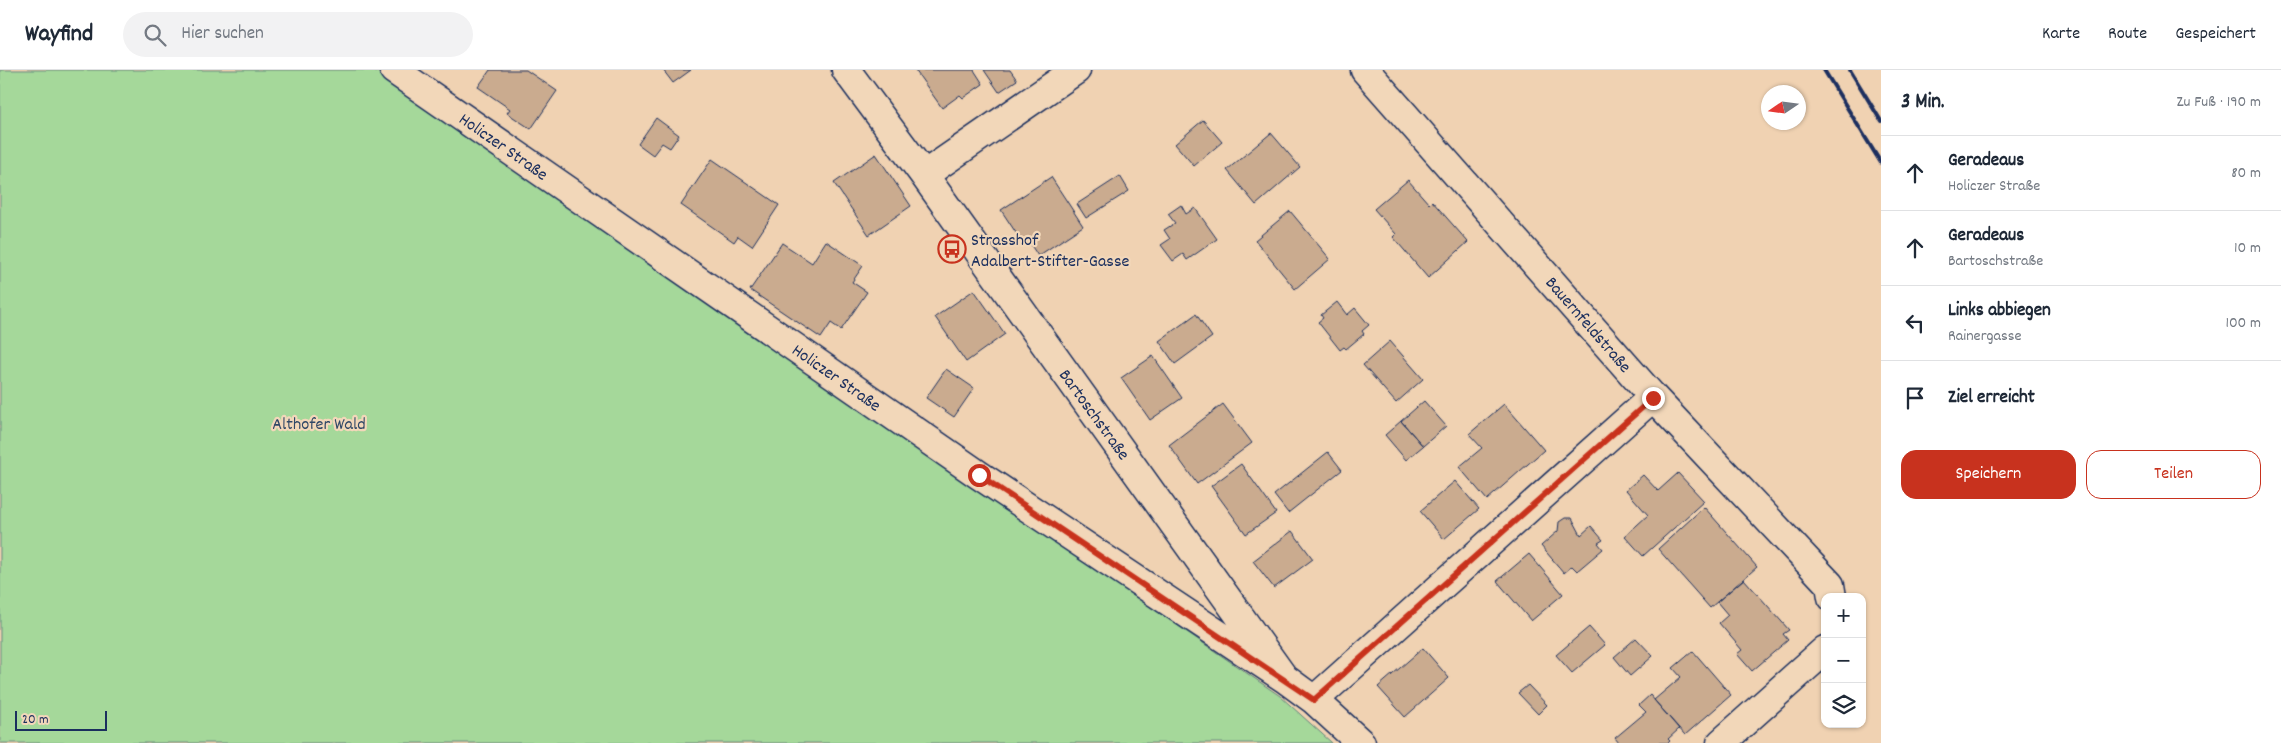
<!DOCTYPE html>
<html lang="de">
<meta charset="utf-8">
<style>
body{margin:0;font-family:Dekko,sans-serif;background:#f2f2f3;color:#1f2937}
.controls{position:absolute;right:15px;bottom:15px;display:grid;overflow:hidden;border-radius:10px;box-shadow:0 1px 4px #0004}
.controls button{width:45px;height:45px;display:grid;place-items:center;padding:0;border:0;border-bottom:1px solid #e0e1e3;background:#fff;color:#1f2937;font:25px sans-serif}
.compass{position:absolute;left:1761px;top:15px;width:45px;height:45px;border-radius:50%;background:#fff;box-shadow:0 1px 4px #0004;rotate:257deg}
.scale{position:absolute;left:15px;bottom:12px;width:92px;box-sizing:border-box;padding-left:5px;border:2px solid #1b2f5e;border-top:0;font-size:14px;line-height:18px;white-space:nowrap;color:#1b2f5e;-webkit-text-stroke:4px #f2d7b9;paint-order:stroke}
.stop{position:absolute;width:15px;height:15px;margin:-11px;border:4px solid #c8321e;border-radius:50%;background:#fff}
.stop.end{background:#c8321e;border-color:#fff;box-shadow:0 1px 5px #0008}
.list{margin:0;padding:0;list-style:none}
h2{display:flex;justify-content:space-between;align-items:center;height:65px;margin:0;padding:0 20px;font-size:21px}
h2 small{font-size:16px;font-weight:400;color:#747a83}
.list li{display:grid;grid-template-columns:32px 1fr auto;gap:15px;align-items:center;box-sizing:border-box;height:75px;padding:0 20px;border-top:1px solid #e0e1e3}
.list b{display:block;font-size:19px;white-space:nowrap}
.list p{margin:0;font-size:16px;white-space:nowrap;color:#747a83}
.list em{font-size:16px;font-style:normal;color:#747a83}
.actions{display:flex;gap:10px;padding:15px 20px}
.actions a{flex:1;padding:11px 0;border:1px solid #c8321e;border-radius:15px;text-align:center;font-size:18px;color:#c8321e}
.actions .main{background:#c8321e;color:#fff}
.icon{flex:none;width:28px;height:28px;fill:none;stroke:currentColor;stroke-width:2;stroke-linecap:round;stroke-linejoin:round}
.map{position:relative;flex:none;width:1881px;height:673px;overflow:hidden}
header{display:flex;align-items:center;gap:30px;box-sizing:border-box;height:70px;padding:0 25px;background:#fff;border-bottom:1px solid #e0e1e3}
header strong{font-size:24px}
nav{display:flex;gap:28px;margin-inline-start:auto;font-size:18px}
.search{width:350px;height:45px;background:#f2f2f3;display:flex;align-items:center;gap:12px;box-sizing:border-box;padding:0 18px;border-radius:28px;color:#747a83;font-size:19px}
main{display:flex}
aside{flex:1;background:#fff}
.map>svg:first-child{display:block}
</style>
<header>
<strong>Wayfind</strong>
<div class="search"><svg class="icon" aria-label="search" viewBox="0 0 24 24"><circle cx="10" cy="10" r="6"/><path d="M15 15l6 6"/></svg>Hier suchen</div>
<nav><a>Karte</a><a>Route</a><a>Gespeichert</a></nav>
</header>
<main>
<div class="map">
<svg width="1881" height="673" viewBox="0 0 1881 673">
<rect width="100%" height="100%" fill="#f0d2b2"/>
<filter id="ink" filterUnits="userSpaceOnUse"><feTurbulence type="fractalNoise" baseFrequency=".02" numOctaves="2"/><feDisplacementMap in="SourceGraphic" scale="10" xChannelSelector="R" yChannelSelector="G"/><feConvolveMatrix kernelMatrix="1 2 1 2 8 2 1 2 1" color-interpolation-filters="sRGB"/></filter>
<g filter="url(#ink)">
<!-- green -->
<path fill="#a5d89a" stroke="#60847c" d="M0,0H374L524,106L1280,626L1332,673H0Z"/>
<!-- building -->
<path fill="#caab8f" stroke="#1b2f5e" d="M490,0H526L557,21L531,59L507,43L510,39L478,17Z
M663,0H691L673,13Z
M915,0H974L983,14L963,28L960,25L942,38Z
M984,0H1010L1017,10L999,22Z
M656,48L679,65L670,78L662,73L653,85L638,74Z
M1203,50L1222,72L1194,96L1175,74Z
M1271,63L1300,97L1256,135L1227,100Z
M876,84L911,136L869,165L834,113Z
M712,89L779,135L752,176L738,166L734,172L681,135Z
M1120,106L1129,121L1086,148L1077,134Z
M1051,107L1083,156L1038,186L1027,169L1022,172L1001,140Z
M1408,110L1429,134L1432,131L1468,172L1428,208L1393,167L1396,164L1374,139Z
M1181,135L1186,144L1195,138L1217,169L1187,190L1183,184L1173,191L1161,175L1170,169L1164,160L1175,153L1168,144Z
M1290,141L1330,189L1295,219L1255,170Z
M826,171L863,196L852,212L867,222L841,260L831,253L821,268L750,220L782,173L812,193Z
M974,220L1005,264L966,292L935,247Z
M1337,232L1347,245L1355,238L1369,255L1362,261L1364,264L1346,279L1344,277L1340,280L1318,252L1323,248L1321,245Z
M1196,244L1212,267L1175,294L1159,271Z
M1390,271L1423,309L1396,333L1363,295Z
M1153,286L1182,328L1150,350L1121,308Z
M946,299L974,318L954,347L926,328Z
M1424,331L1446,356L1423,376L1401,351Z
M1223,334L1252,373L1197,414L1169,375Z
M1504,334L1544,380L1487,430L1459,397L1482,378L1469,364Z
M1401,351L1423,376L1406,390L1385,365Z
M1328,382L1342,400L1288,443L1274,425Z
M1241,394L1276,443L1246,464L1211,416Z
M1678,403L1704,431L1643,486L1625,466L1648,445L1626,420L1643,405L1658,421Z
M1455,411L1479,439L1444,469L1420,441Z
M1704,437L1757,497L1710,538L1658,479Z
M1565,448H1572L1581,465L1591,456L1603,470L1598,473L1603,479L1577,501L1572,496L1564,503L1541,476L1558,461L1559,452Z
M1292,461L1313,489L1274,518L1253,491Z
M1529,484L1563,524L1531,551L1497,511Z
M1744,509L1789,560L1783,564L1788,570L1752,601L1737,584L1742,580L1719,553L1728,545L1717,532Z
M1589,557L1605,575L1572,603L1556,585Z
M1636,568L1653,586L1630,606L1614,587Z
M1423,578L1449,608L1405,647L1378,617Z
M1693,581L1731,625L1685,665L1654,630L1681,607L1673,598Z
M1528,615L1547,635L1538,644L1518,623Z
M1650,625L1679,659L1668,669L1670,671L1668,673H1619L1615,668L1646,642L1639,635Z"/>
<g fill="none" stroke-linecap="round" stroke-linejoin="round">
<!-- minor casing -->
<g stroke="#1b2f5e" stroke-width="31">
<path id="minor" d="M394,0L979,405L1284,608
M846,0L924,105L1284,608L1314,630L1361,673
M1365,0L1653,327L1830,515L1832,527
M924,105L1076,0
M1314,630L1653,327
M1721,673L1825,580"/>
</g>
<!-- minor -->
<use href="#minor" stroke="#f2d7b9" stroke-width="28"/>
<!-- rail -->
<path stroke="#1b2f5e" stroke-width="4" d="M1824,0L1881,93
M1850,0L1881,51"/>
</g>
</g>
<g fill="none" stroke-linecap="round" stroke-linejoin="round" filter="url(#ink)">
<!-- route -->
<path stroke="#c8321e" stroke-width="6" d="M979,405L1314,630L1653,328"/>
</g>
<!-- icons -->
<defs>
<g id="bus-ring" transform="scale(1.4375)"><circle r="9.5" fill="#f2d7b9" stroke="#c8321e" stroke-width="1.5"/><path d="M-5-6H5V4H4V6H2V4H-2V6H-4V4H-5ZM-3.5-4V0h7V-4ZM-3.5 1.2v1.5H-2V1.2ZM2 1.2v1.5H3.5V1.2Z" fill="#c8321e"/></g>
</defs>
<g fill-rule="evenodd">
<use href="#bus-ring" x="952" y="179"/>
</g>
<g text-anchor="middle" stroke-width="4.5" stroke-linejoin="round" paint-order="stroke">
<!-- street labels -->
<g font-size="18" fill="#1b2f5e" stroke="#f2d7b9">
<text transform="translate(504 76) rotate(35)" y="6">Holiczer Straße</text>
<text transform="translate(1589 254) rotate(49)" y="6">Bauernfeldstraße</text>
<text transform="translate(837 307) rotate(35)" y="6">Holiczer Straße</text>
<text transform="translate(1095 344) rotate(54)" y="6">Bartoschstraße</text>
</g>
<!-- poi labels -->
<g font-size="18" fill="#1b2f5e" stroke="#f2d7b9" text-anchor="start">
<text x="971" y="175">Strasshof<tspan x="971" dy="21">Adalbert-Stifter-Gasse</tspan></text>
</g>
<!-- park labels -->
<g font-size="18" fill="#304867" stroke="#f2d7b9">
<text x="319" y="359">Althofer Wald</text>
</g>
</g>
</svg>
<div class="controls">
<button>+</button>
<button>−</button>
<button><svg class="icon" aria-label="layers" viewBox="0 0 24 24"><path d="M12 4l9 5-9 5-9-5zM3 14l9 5 9-5"/></svg></button>
</div>
<svg class="compass" viewBox="-18 -18 36 36"><path d="M0-13l5 13h-10z" fill="#e53935"/><path d="M0 13l5-13h-10z" fill="#747a83"/></svg>
<div class="scale">20 m</div>
<div class="stop" style="left:979px;top:405px"></div>
<div class="stop end" style="left:1653px;top:328px"></div>
</div>
<aside>
<h2>3 Min.<small>Zu Fuß · 190 m</small></h2>
<ul class="list">
<li><svg class="icon" aria-label="ahead" viewBox="0 0 24 24"><path d="M12 20V5M6 11l6-6 6 6"/></svg><div><b>Geradeaus</b><p>Holiczer Straße</p></div><em>80 m</em></li>
<li><svg class="icon" aria-label="ahead" viewBox="0 0 24 24"><path d="M12 20V5M6 11l6-6 6 6"/></svg><div><b>Geradeaus</b><p>Bartoschstraße</p></div><em>10 m</em></li>
<li><svg class="icon" aria-label="left" viewBox="0 0 24 24"><path d="M17 20v-9H6M10 6l-5 5 5 5"/></svg><div><b>Links abbiegen</b><p>Rainergasse</p></div><em>100 m</em></li>
<li><svg class="icon" aria-label="arrive" viewBox="0 0 24 24"><path d="M6 21V4h12l-3 4 3 4H6"/></svg><div><b>Ziel erreicht</b></div></li>
</ul>
<div class="actions"><a class="main">Speichern</a><a>Teilen</a></div>
</aside>
</main>
